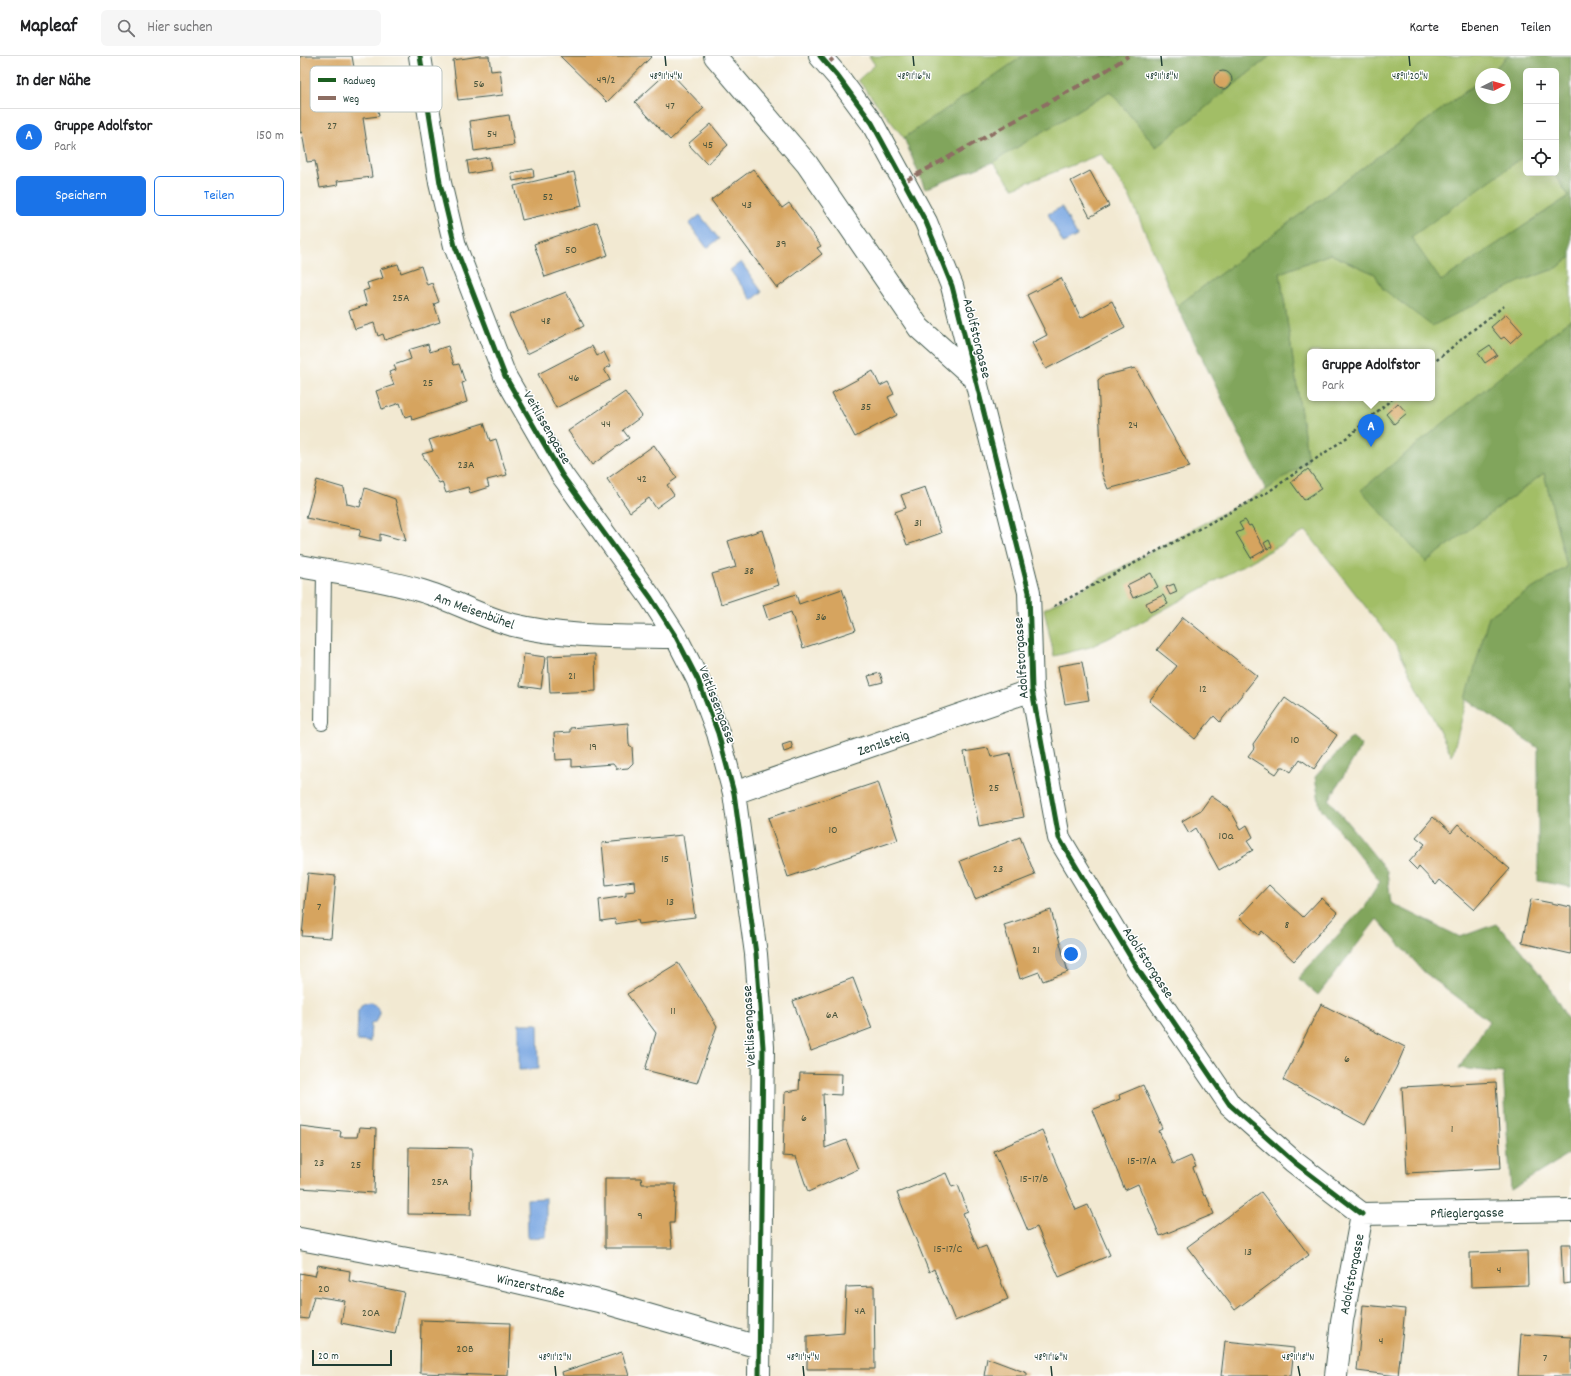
<!DOCTYPE html>
<html lang="de">
<meta charset="utf-8">
<style>
body{margin:0;font-family:Dekko,sans-serif;background:#f6f6f6;color:#202124}
.controls{position:absolute;right:12px;top:12px;display:grid;overflow:hidden;border-radius:6px;box-shadow:0 4px 16px #0002}
.controls button{width:36px;height:36px;display:grid;place-items:center;padding:0;border:0;border-bottom:1px solid #e0e0e0;background:#fff;color:#202124;font:20px sans-serif}
.compass{position:absolute;left:1175px;top:12px;width:36px;height:36px;border-radius:50%;background:#fff;box-shadow:0 4px 16px #0002;rotate:84deg}
.scale{position:absolute;left:12px;bottom:10px;width:80px;box-sizing:border-box;padding-left:4px;border:2px solid #1f3d34;border-top:0;font-size:11px;line-height:14px;white-space:nowrap;color:#1f3d34;-webkit-text-stroke:3px #fff;paint-order:stroke}
.you{position:absolute;left:771px;top:898px;width:14px;height:14px;margin:-10px;border:3px solid #fff;border-radius:50%;background:#1a73e8;box-shadow:0 0 0 6px #1a73e833}
.badge{display:grid;place-items:center;width:26px;height:26px;border-radius:50%;background:#1a73e8;color:#fff;font-size:13px;font-weight:700}
.pin{position:absolute;translate:-50% -33px;filter:drop-shadow(0 1px 2px #0008)}
.pin::after{content:'';position:absolute;top:21px;width:14px;height:12px;background:inherit;clip-path:polygon(0 0,100% 0,50% 100%)}
.popup{position:absolute;left:1007px;top:293px;width:128px;height:52px;box-sizing:border-box;display:grid;place-content:center;border-radius:6px;background:#fff;filter:drop-shadow(0 1px 3px #0005);font-size:13px;white-space:nowrap;color:#757577}
.popup b{font-size:15px;color:#202124}
.popup::after{content:'';position:absolute;left:50%;top:100%;margin-left:-8px;border:8px solid transparent;border-top-color:#fff}
.list{margin:0;padding:0;list-style:none}
h2{display:flex;justify-content:space-between;align-items:center;height:52px;margin:0;padding:0 16px;font-size:17px}
h2 small{font-size:13px;font-weight:400;color:#757577}
.list li{display:grid;grid-template-columns:26px 1fr auto;gap:12px;align-items:center;box-sizing:border-box;height:56px;padding:0 16px;border-top:1px solid #e0e0e0}
.list b{display:block;font-size:15px;white-space:nowrap}
.list p{margin:0;font-size:13px;white-space:nowrap;color:#757577}
.list em{font-size:13px;font-style:normal;color:#757577}
.actions{display:flex;gap:8px;padding:12px 16px}
.actions a{flex:1;padding:9px 0;border:1px solid #1a73e8;border-radius:6px;text-align:center;font-size:14px;color:#1a73e8}
.actions .main{background:#1a73e8;color:#fff}
.icon{flex:none;width:22px;height:22px;fill:none;stroke:currentColor;stroke-width:2;stroke-linecap:round;stroke-linejoin:round}
.map{position:relative;flex:none;width:1271px;height:1320px;overflow:hidden}
header{display:flex;align-items:center;gap:24px;box-sizing:border-box;height:56px;padding:0 20px;background:#fff;border-bottom:1px solid #e0e0e0}
header strong{font-size:19px}
nav{display:flex;gap:22px;margin-inline-start:auto;font-size:14px}
.search{width:280px;height:36px;background:#f6f6f6;display:flex;align-items:center;gap:10px;box-sizing:border-box;padding:0 14px;border-radius:6px;color:#757577;font-size:15px}
main{display:flex}
aside{flex:1;background:#fff}
.map>svg:first-child{display:block}
</style>
<header>
<strong>Mapleaf</strong>
<div class="search"><svg class="icon" aria-label="search" viewBox="0 0 24 24"><circle cx="10" cy="10" r="6"/><path d="M15 15l6 6"/></svg>Hier suchen</div>
<nav><a>Karte</a><a>Ebenen</a><a>Teilen</a></nav>
</header>
<main>
<aside>
<h2>In der Nähe<small></small></h2>
<ul class="list">
<li><span class="badge">A</span><div><b>Gruppe Adolfstor</b><p>Park</p></div><em>150 m</em></li>
</ul>
<div class="actions"><a class="main">Speichern</a><a>Teilen</a></div>
</aside>
<div class="map">
<svg width="1271" height="1320" viewBox="0 0 1271 1320">
<rect width="100%" height="100%" fill="#fff"/>
<filter id="ink" filterUnits="userSpaceOnUse"><feTurbulence type="fractalNoise" baseFrequency=".025" numOctaves="2"/><feDisplacementMap in="SourceGraphic" scale="8" xChannelSelector="R" yChannelSelector="G"/><feConvolveMatrix kernelMatrix="1 2 1 2 8 2 1 2 1" color-interpolation-filters="sRGB"/></filter>
<filter id="wash" filterUnits="userSpaceOnUse"><feTurbulence type="fractalNoise" baseFrequency=".012" numOctaves="4" result="noise"/><feDisplacementMap in="SourceGraphic" scale="16" xChannelSelector="R" yChannelSelector="G"/><feGaussianBlur stdDeviation="0.9" result="paint"/><feColorMatrix in="noise" values="0 0 0 0 0 0 0 0 0 0 0 0 0 0 0 0 0 1.4 0 .05"/><feComposite in="paint" operator="in"/></filter>
<g filter="url(#wash)">
<rect width="100%" height="100%" fill="#f2e9d2"/>
<!-- green -->
<path fill="#a2be66" stroke="#607e4d" fill-rule="evenodd" d="M569,0H723L604,82L558,24L575,9Z
M970,0H1208L1189,18H1181V24L877,250L829,139L801,98L713,132L693,106L810,35L856,91Z
M1226,99V117H1253L1269,140L1141,225L1110,181Z
M1030,198L1075,218L1083,233L1221,225L1257,212L1271,201V263L1241,287L1126,506L1244,417L1267,511L1189,560L1152,700L1098,592L1006,475L834,570L790,591L754,600L744,553L966,434L1008,405L980,217ZM1010,296H1132V342H1010Z"/>
<!-- forest -->
<path fill="#81a55b" stroke="#507148" fill-rule="evenodd" d="M723,0H970L856,91L810,35L693,106L625,133L604,82Z
M1208,0H1271V201L1257,212L1221,225L1132,270L1083,233L1075,218L1030,198L980,217L1008,405L966,434L877,250L1181,24V42H1205V18H1189ZM1226,15H1256V117H1253L1269,140L1141,225L1111,181L1226,99Z
M1271,263V831L1238,825V692L1166,643L1189,560L1267,511L1244,417L1126,506L1061,434Z
M1052,681L1062,689L1029,744L1087,815L1091,847L1160,881L1196,868L1215,887L1247,927L1271,969V1097L1211,1134L1203,1017L1159,1012L1189,965L1124,916L1077,863L1018,939L998,922L1064,851L1080,825L1020,751L1015,721Z"/>
<!-- water -->
<path fill="#78a6e1" stroke="#4c728a" d="M762,151L777,180L763,187L748,158Z
M400,159L419,183L407,192L389,168Z
M441,206L462,236L452,244L430,214Z
M70,946L77,950L80,957L77,965L71,968L70,986L57,985L58,954L62,948Z
M219,968H238L239,1013L219,1014Z
M246,1142V1181L228,1182L227,1143Z"/>
<g id="blocks">
<!-- building -->
<path fill="#d6a45e" d="M0,0H52L59,41L75,39L79,60L63,62L72,121L37,125L38,129L20,132L15,105L7,106L2,76L0,77Z
M180,0H189L191,15L200,14L203,39L158,44L153,4Z
M260,0H352L307,46Z
M369,15L404,52L370,84L335,46Z
M914 24a9 9 0 1 1 18 0a9 9 0 1 1-18 0Z
M209,59L214,89L174,95L170,65Z
M411,68L428,89L407,108L388,88Z
M189,101L191,114L169,118L167,105Z
M233,113L234,121L213,125L211,117Z
M453,113L482,152L489,147L521,190L517,192L522,198L477,232L411,144Z
M790,115L809,150L790,161L771,125Z
M274,116L282,150L222,164L214,130Z
M297,166L308,199L245,221L234,188Z
M98,208L101,217L121,210L127,229L132,227L139,246L134,248L140,266L85,284L83,278L78,280L74,267L55,273L49,255L67,249L63,235L69,233L67,227L83,222L80,213Z
M761,222L781,262L812,245L825,272L746,313L732,287L747,279L727,239Z
M266,236L284,270L227,298L209,259Z
M1206,258L1222,276L1210,287L1204,281L1201,283L1191,271Z
M128,288L130,296L148,290L154,309L159,308L165,326L162,327L167,346L112,364L111,359L105,361L100,347L82,353L76,335L94,329L89,316L96,314L94,309L111,303L108,294Z
M1190,289L1197,299L1185,307L1178,297Z
M292,290L297,300L304,296L311,310L304,313L310,324L256,352L238,318Z
M835,312L890,411L808,433L802,418L798,324L803,320Z
M573,315L580,330L588,326L594,338L588,341L597,359L555,381L532,337Z
M325,336L342,360L323,374L329,382L292,409L268,375Z
M1098,347L1107,357L1094,368L1086,358Z
M184,367L190,385L196,383L207,419L187,424L189,431L170,437L168,431L146,437L142,426L139,427L122,398L133,395L129,384Z
M354,389L377,422L367,429L374,439L356,452L349,442L330,456L307,423Z
M1008,413L1022,432L1004,444L991,426Z
M17,424L44,432L47,448L60,451L65,432L95,443L106,485L80,478V485L59,480L61,473L6,462Z
M625,431L641,477L607,489L595,456L606,452L601,439Z
M945,464L949,470L951,469L965,494L951,502L936,477L943,474L939,467Z
M462,474L479,529L421,548L412,518L436,511L428,485Z
M969,484L972,491L967,493L964,487Z
M851,517L858,531L833,542L827,529Z
M874,528L877,536L870,539L866,531Z
M542,533L556,574L503,592L491,556L468,564L463,549L496,538L499,548Z
M863,539L868,548L850,556L846,547Z
M883,561L957,620L920,666L914,660L895,683L849,645L877,610L857,594Z
M224,598L245,601L241,633L220,630Z
M295,598L296,635L250,637L248,600Z
M782,606L789,644L765,648L758,610Z
M580,617L583,626L571,629L568,620Z
M985,642L1037,679L1014,713L1000,703L991,716L984,711H981L976,718L948,700L954,692L953,688Z
M328,667L329,689L332,691L333,707L328,712L317,713L313,708L272,711V703L256,704L254,677L270,676V672Z
M491,686L493,693L484,696L482,689Z
M688,692L691,701L710,697L724,761L679,770L664,696Z
M578,726L598,784L488,821L468,762Z
M911,740L929,752L941,773L947,769L953,781L947,785L953,794L919,814L896,772L889,777L882,765L901,754Z
M1133,761L1151,777L1158,769L1210,813L1174,854L1140,824L1136,829L1119,811L1117,814L1109,806L1125,788L1116,781Z
M383,779L395,861L339,868L338,864L316,868L315,863L301,865L299,844L326,840V836L335,835L334,825L306,829L302,787Z
M720,781L735,819L675,843L660,805Z
M8,817L36,820L31,882L2,880Z
M969,829L1003,861L1021,842L1038,857L994,905L962,875L959,879L939,861Z
M1231,843L1271,851V898L1222,887Z
M751,854L768,916L743,925L739,916L720,923L704,869Z
M378,907L417,970L397,1027L345,1014L356,977L327,938Z
M553,922L572,972L511,995L493,945Z
M1021,948L1105,991L1096,1012L1065,1069L983,1024Z
M500,1017L542,1018L541,1039L523,1038L525,1092L546,1084L558,1113L508,1136L496,1101L483,1100L485,1036L499,1034Z
M1196,1026L1201,1112L1107,1117L1102,1031Z
M843,1029L863,1073L859,1075L873,1108L891,1100L896,1111L893,1112L904,1140L906,1139L914,1158L860,1180L838,1128L825,1134L792,1054L820,1043L819,1039Z
M0,1070L41,1075L40,1081H57L59,1072L76,1073L74,1137L0,1132Z
M742,1074L776,1154L788,1149L810,1199L759,1221L737,1171L728,1175L694,1095Z
M109,1091L172,1092L171,1159L108,1158Z
M646,1117L652,1131L658,1129L668,1155L663,1157L678,1193L686,1190L708,1243L655,1265L634,1213L629,1216L597,1137Z
M305,1122H341L342,1128H376L374,1167H370L372,1192H305Z
M961,1136L1009,1199L935,1254L887,1191Z
M1261,1188H1271V1227L1263,1228Z
M1227,1195L1228,1229L1171,1231L1170,1197Z
M18,1209L50,1215L49,1225L104,1236L95,1278L41,1267L45,1245L14,1240L8,1263L0,1262V1217L15,1220Z
M574,1230L575,1313H507V1280L544,1277L546,1231Z
M1063,1249L1105,1253L1098,1320L1057,1315Z
M121,1264L210,1267L208,1320L120,1317Z
M1221,1278L1271,1281V1320H1218Z
M925,1285L994,1292L991,1320H921Z
M322,1296L329,1320H263L262,1316Z
M687,1302L727,1317V1320H684Z"/>
</g>
</g>
<g filter="url(#ink)">
<use href="#blocks" fill-opacity="0" stroke="#3f574c" stroke-width="1"/>
<g fill="none" stroke-linecap="round" stroke-linejoin="round">
<!-- service casing -->
<g stroke="#3f574c" stroke-width="16">
<path id="service" d="M22,667L24,515"/>
</g>
<!-- minor casing -->
<g stroke="#3f574c" stroke-width="24">
<path id="minor" d="M120,0L140,127L155,190L205,320L262,419L351,542L376,581L398,624L418,677L434,737L456,898L463,991L459,1320
M415,0L507,108L619,272L677,324
M520,0L539,22L572,67L626,166L652,230L729,536L732,634L759,782L837,912L930,1049L994,1106L1062,1158
M0,510C40,518 83,523 122,535C153,544 181,561 213,569C266,582 322,580 376,581
M434,737L732,634
M1062,1158L1271,1154
M0,1183L161,1213L303,1246L459,1291
M1036,1320L1042,1265L1062,1158"/>
</g>
<!-- path -->
<path stroke="#3f574c" stroke-width="2.5" stroke-dasharray="3 3" stroke-linecap="butt" d="M1132,308L1169,277L1204,250
M754,550L968,436L1049,380L1093,342"/>
<!-- service -->
<use href="#service" stroke="#fff" stroke-width="14"/>
<!-- minor -->
<use href="#minor" stroke="#fff" stroke-width="22"/>
<!-- quiet -->
<path stroke="#8d6e63" stroke-width="4" stroke-dasharray="8 4" stroke-linecap="butt" d="M527,8L536,0
M605,125L804,16L828,0"/>
<!-- cycleway casing -->
<g stroke="#fff" stroke-width="8">
<path id="cycleway" d="M120,0L140,127L155,190L205,320L262,419L351,542L376,581L398,624L418,677L434,737L456,898L463,991L459,1320
M520,0L539,22L572,67L626,166L652,230L729,536L732,634L759,782L837,912L930,1049L994,1106L1062,1158"/>
</g>
<!-- cycleway -->
<use href="#cycleway" stroke="#1b5e20" stroke-width="5"/>
</g>
</g>
<!-- ticks -->
<path fill="none" stroke="#1f3d34" stroke-width="1.5" d="M365,0L366,10M613,0L614,10M861,0L862,10M1109,0L1110,10M255,1310L256,1320M503,1310L504,1320M751,1310L752,1320M998,1310L1000,1320"/>
<g text-anchor="middle" stroke-width="3" stroke-linejoin="round" paint-order="stroke">
<!-- number labels -->
<g font-size="12" fill="#4d573e">
<text x="306" y="27">49/2</text>
<text x="179" y="31">56</text>
<text x="370" y="53">47</text>
<text x="32" y="73">27</text>
<text x="192" y="81">54</text>
<text x="408" y="92">45</text>
<text x="248" y="144">52</text>
<text x="447" y="152">43</text>
<text x="481" y="191">39</text>
<text x="271" y="197">50</text>
<text x="101" y="245">25A</text>
<text x="246" y="268">48</text>
<text x="274" y="325">46</text>
<text x="128" y="330">25</text>
<text x="566" y="354">35</text>
<text x="306" y="371">44</text>
<text x="833" y="372">24</text>
<text x="166" y="412">23A</text>
<text x="342" y="426">42</text>
<text x="618" y="470">31</text>
<text x="449" y="518">38</text>
<text x="521" y="564">36</text>
<text x="272" y="623">21</text>
<text x="903" y="636">12</text>
<text x="995" y="687">10</text>
<text x="293" y="694">19</text>
<text x="694" y="735">25</text>
<text x="533" y="777">10</text>
<text x="926" y="783">10a</text>
<text x="365" y="806">15</text>
<text x="698" y="816">23</text>
<text x="370" y="849">13</text>
<text x="19" y="854">7</text>
<text x="987" y="872">8</text>
<text x="736" y="897">21</text>
<text x="373" y="958">11</text>
<text x="532" y="962">6A</text>
<text x="1047" y="1006">6</text>
<text x="504" y="1065">6</text>
<text x="1152" y="1076">1</text>
<text x="842" y="1108">15-17/A</text>
<text x="19" y="1110">23</text>
<text x="56" y="1112">25</text>
<text x="734" y="1126">15-17/B</text>
<text x="140" y="1129">25A</text>
<text x="340" y="1163">9</text>
<text x="648" y="1196">15-17/C</text>
<text x="948" y="1199">13</text>
<text x="1199" y="1217">4</text>
<text x="24" y="1236">20</text>
<text x="560" y="1258">4A</text>
<text x="71" y="1260">20A</text>
<text x="1081" y="1288">4</text>
<text x="165" y="1296">20B</text>
<text x="1245" y="1305">7</text>
</g>
<!-- street labels -->
<g font-size="14" fill="#1f3d34" stroke="#fff">
<text transform="translate(678 282) rotate(76)" y="5">Adolfstorgasse</text>
<text transform="translate(248 371) rotate(60)" y="5">Veitlissengasse</text>
<text transform="translate(175 554) rotate(20)" y="5">Am Meisenbühel</text>
<text transform="translate(720 602) rotate(-94)" y="5">Adolfstorgasse</text>
<text transform="translate(418 648) rotate(69)" y="5">Veitlissengasse</text>
<text transform="translate(583 686) rotate(-19)" y="5">Zenzlsteig</text>
<text transform="translate(849 906) rotate(57)" y="5">Adolfstorgasse</text>
<text transform="translate(448 970) rotate(-93)" y="5">Veitlissengasse</text>
<text transform="translate(1167 1156) rotate(-1)" y="5">Pflieglergasse</text>
<text transform="translate(1051 1218) rotate(-79)" y="5">Adolfstorgasse</text>
<text transform="translate(231 1229) rotate(13)" y="5">Winzerstraße</text>
</g>
</g>
<!-- legend -->
<rect x="10" y="10" width="132" height="46" rx="6" fill="#fff" stroke="#bcc5c2" stroke-width="1"/>
<rect x="18" y="22" width="18" height="4" fill="#1b5e20"/>
<rect x="18" y="40" width="18" height="4" fill="#8d6e63"/>
<g font-size="11" fill="#1f3d34">
<text x="43" y="28">Radweg</text>
<text x="43" y="46">Weg</text>
</g>
<g font-size="10" text-anchor="middle" fill="#1f3d34" stroke="#fff" stroke-width="3" stroke-linejoin="round" paint-order="stroke">
<text x="366" y="23">48°11'14"N</text>
<text x="614" y="23">48°11'16"N</text>
<text x="862" y="23">48°11'18"N</text>
<text x="1110" y="23">48°11'20"N</text>
<text x="255" y="1304">48°11'12"N</text>
<text x="503" y="1304">48°11'14"N</text>
<text x="751" y="1304">48°11'16"N</text>
<text x="998" y="1304">48°11'18"N</text>
</g>
</svg>
<div class="controls">
<button>+</button>
<button>−</button>
<button><svg class="icon" aria-label="locate" viewBox="0 0 24 24"><circle cx="12" cy="12" r="6"/><path d="M12 2v4M12 18v4M2 12h4M18 12h4"/></svg></button>
</div>
<svg class="compass" viewBox="-18 -18 36 36"><path d="M0-13l5 13h-10z" fill="#e53935"/><path d="M0 13l5-13h-10z" fill="#757577"/></svg>
<div class="scale">20 m</div>
<div class="you"></div>
<div class="pin badge" style="left:1071px;top:391px">A</div>
<div class="popup"><b>Gruppe Adolfstor</b>Park</div>
</div>
</main>
